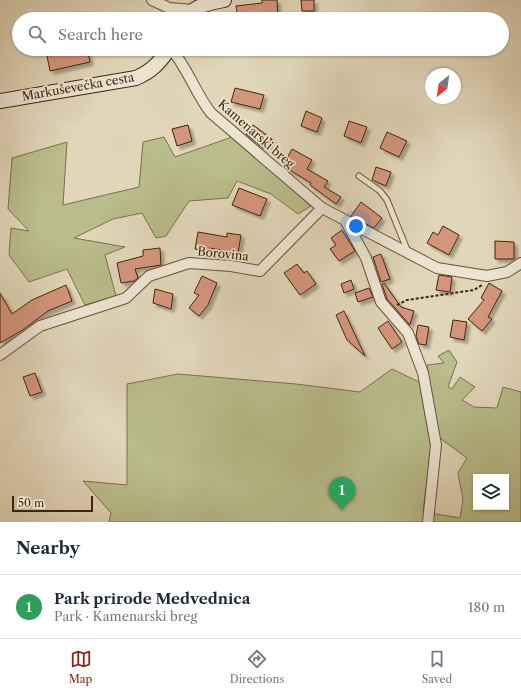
<!DOCTYPE html>
<meta charset="utf-8">
<style>
body{margin:0;font-family:"Libre Caslon Text",serif;background:#f6f6f7;color:#1f2937}
.controls{position:absolute;right:12px;bottom:12px;display:grid;overflow:hidden;border-radius:0px;box-shadow:0 1px 3px #0004}
.controls button{width:36px;height:36px;display:grid;place-items:center;padding:0;border:0;border-bottom:1px solid #e0e1e3;background:#fff;color:#1f2937;font:20px sans-serif}
.compass{position:absolute;left:425px;top:68px;width:36px;height:36px;border-radius:50%;background:#fff;box-shadow:0 1px 3px #0004;rotate:209deg}
.scale{position:absolute;left:12px;bottom:10px;width:81px;box-sizing:border-box;padding-left:4px;border:2px solid #41250b;border-top:0;font-size:11px;line-height:14px;white-space:nowrap;color:#41250b;-webkit-text-stroke:3px #ece4d2;paint-order:stroke}
.you{position:absolute;left:356px;top:226px;width:14px;height:14px;margin:-10px;border:3px solid #fff;border-radius:50%;background:#1a73e8;box-shadow:0 0 0 6px #1a73e833}
.badge{display:grid;place-items:center;width:26px;height:26px;border-radius:50%;background:#8f2418;color:#fff;font-size:13px;font-weight:700}
.pin{position:absolute;translate:-50% -33px;filter:drop-shadow(0 1px 2px #0008)}
.pin::after{content:'';position:absolute;top:21px;width:14px;height:12px;background:inherit;clip-path:polygon(0 0,100% 0,50% 100%)}
.list{margin:0;padding:0;list-style:none}
h2{display:flex;justify-content:space-between;align-items:center;height:52px;margin:0;padding:0 16px;font-size:17px}
h2 small{font-size:13px;font-weight:400;color:#747a83}
.list li{display:grid;grid-template-columns:26px 1fr auto;gap:12px;align-items:center;box-sizing:border-box;height:64px;padding:0 16px;border-top:1px solid #e0e1e3}
.list b{display:block;font-size:15px;white-space:nowrap}
.list p{margin:0;font-size:13px;white-space:nowrap;color:#747a83}
.list em{font-size:13px;font-style:normal;color:#747a83}
.icon{flex:none;width:22px;height:22px;fill:none;stroke:currentColor;stroke-width:2;stroke-linecap:round;stroke-linejoin:round}
.map{position:relative;flex:none;width:521px;height:522px;overflow:hidden}
.search{position:absolute;background:#fff;box-shadow:0 1px 3px #0004;left:12px;right:12px;top:12px;height:44px;display:flex;align-items:center;gap:10px;box-sizing:border-box;padding:0 14px;border-radius:22px;color:#747a83;font-size:15px}
.sheet{height:116px;background:#fff}
nav{display:flex;justify-content:space-around;align-items:center;box-sizing:border-box;height:56px;border-top:1px solid #e0e1e3;background:#fff;font-size:11px;color:#747a83}
nav a{display:grid;justify-items:center;gap:2px}
nav .on{color:#8f2418}
.map>svg:first-child{display:block}
</style>
<div class="map">
<svg width="521" height="522" viewBox="0 0 521 522">
<defs>
<filter id="shadow"><feDropShadow dx="3.5" dy="3.5" stdDeviation="1" flood-color="#0004"/></filter>
</defs>
<rect width="100%" height="100%" fill="#e1d6b9"/>
<filter id="stains"><feTurbulence type="fractalNoise" baseFrequency=".005" numOctaves="4"/><feColorMatrix values="0 0 0 0 .2 0 0 0 0 .09 0 0 0 0 .02 0 0 0 .5 -.17"/></filter>
<radialGradient id="worn" r=".72"><stop offset=".6" stop-color="#630" stop-opacity="0"/><stop offset="1" stop-color="#630" stop-opacity=".3"/></radialGradient>
<!-- green -->
<path fill="#b9bc8b" stroke="#7d704b" fill-rule="evenodd" d="M164,137L175,157L232,137L311,206L298,214L271,194L237,181L228,198L189,201L166,236L156,238L142,213L113,219L74,238L125,247L105,255L116,296L85,305L67,269L29,282L9,255L11,228L29,231L8,209L12,158L67,142L63,205L139,187L143,142Z
M449,350L457,362L448,387L452,389L460,377L475,387L462,400L474,407L497,408L503,387L521,392V522H109L111,513L83,481L127,485V384L178,374L296,384L360,392L392,369L419,382L431,447L423,512L460,518L463,499L458,473L467,458L437,436L427,365L444,363L438,356ZM476,477H506V507H476Z"/>
<!-- building -->
<path fill="#d4957d" stroke="#41250b" filter="url(#shadow)" d="M262,0H277L278,18L264,19L263,16L238,19L236,6L262,3Z
M301,0H314V11H302Z
M56,49H87L90,62L50,71L46,51Z
M235,88L264,95L260,109L231,102Z
M306,111L322,118L317,132L301,126Z
M349,121L367,127L361,143L344,136Z
M188,125L192,141L177,146L172,129Z
M253,125L272,139L264,149L246,134Z
M387,132L407,141L399,157L380,148Z
M292,149L312,160L307,169L328,181L324,187L341,197L336,204L310,185L311,183L283,166Z
M376,167L391,172L386,186L372,180Z
M239,188L267,199L260,216L232,205Z
M361,202L382,218L374,228L351,216Z
M443,226L459,235L449,255L427,243L433,232L438,235Z
M342,230L355,251L339,261L330,249L336,245L331,238Z
M198,232L227,237V233L241,235L238,253L209,248V252L195,249Z
M495,241L514,242V259H495Z
M160,248L161,265L135,269L138,278L134,281L121,283L117,263L143,256V250Z
M381,254L390,279L381,282L373,257Z
M297,264L304,273L307,271L316,284L300,295L284,273Z
M439,275L452,277L450,292L436,290Z
M202,276L217,283L208,305L199,316L189,308L199,295L194,293Z
M351,280L354,289L344,293L341,284Z
M384,283L401,307L414,311L410,325L387,299L382,284Z
M489,283L502,291L488,317L492,319L482,331L468,319L484,300L481,298Z
M66,285L72,301L48,311L21,331L0,343V293L12,314L32,300Z
M369,288L373,297L358,302L355,293Z
M155,289L173,294L171,309L153,303Z
M344,311L365,356L347,340L336,315Z
M453,320L467,322L464,340L450,337Z
M388,321L402,342L392,349L378,328Z
M418,325L429,327L426,345L419,344L416,336Z
M35,373L42,392L30,396L23,377Z"/>
<g fill="none" stroke-linecap="round" stroke-linejoin="round">
<!-- lane casing -->
<g stroke="#695136" stroke-width="7">
<path id="lane" d="M359,176L380,191L387,200L408,252"/>
</g>
<!-- street casing -->
<g stroke="#695136" stroke-width="12">
<path id="street" d="M152,0L169,8L193,10
M171,49C188,68 195,93 211,113L322,208L345,220L366,258L381,302L408,333L423,373L436,445L428,522
M345,220L437,268L487,276L507,272L521,263
M0,355L40,326L126,298L149,276L189,263L231,266L260,271L322,208"/>
</g>
<!-- secondary casing -->
<g stroke="#41250b" stroke-width="16">
<path id="secondary" d="M185,19C195,5 209,3 224,0
M0,101L136,78C152,71 159,63 169,49"/>
</g>
<!-- path -->
<path stroke="#41250b" stroke-width="2" stroke-dasharray="3 2" stroke-linecap="butt" d="M397,305L407,300L474,290L482,285"/>
<!-- lane -->
<use href="#lane" stroke="#ece4d2" stroke-width="5"/>
<!-- street -->
<use href="#street" stroke="#ece4d2" stroke-width="10"/>
<!-- secondary -->
<use href="#secondary" stroke="#ece4d2" stroke-width="14"/>
</g>
<g text-anchor="middle" stroke-width="3.5" stroke-linejoin="round" paint-order="stroke">
<!-- street labels -->
<g font-size="12" fill="#41250b" stroke="#ece4d2">
<text transform="translate(78 87) rotate(-10)" y="4">Markuševečka cesta</text>
<text transform="translate(256 134) rotate(41)" y="4">Kamenarski breg</text>
<text transform="translate(223 254) rotate(6)" y="4">Borovina</text>
</g>
</g>
<rect width="100%" height="100%" filter="url(#stains)"/>
<rect width="100%" height="100%" fill="url(#worn)"/>
</svg>
<div class="controls">
<button><svg class="icon" aria-label="layers" viewBox="0 0 24 24"><path d="M12 4l9 5-9 5-9-5zM3 14l9 5 9-5"/></svg></button>
</div>
<svg class="compass" viewBox="-18 -18 36 36"><path d="M0-13l5 13h-10z" fill="#e53935"/><path d="M0 13l5-13h-10z" fill="#747a83"/></svg>
<div class="scale">50 m</div>
<div class="you"></div>
<div class="pin badge" style="left:342px;top:510px;background:#2e9e5b">1</div>
<div class="search"><svg class="icon" aria-label="search" viewBox="0 0 24 24"><circle cx="10" cy="10" r="6"/><path d="M15 15l6 6"/></svg>Search here</div>
</div>
<section class="sheet">
<h2>Nearby<small></small></h2>
<ul class="list">
<li><span class="badge" style="background:#2e9e5b">1</span><div><b>Park prirode Medvednica</b><p>Park · Kamenarski breg</p></div><em>180 m</em></li>
</ul>
</section>
<nav>
<a class="on"><svg class="icon" aria-label="map" viewBox="0 0 24 24"><path d="M3 6l6-2 6 2 6-2v14l-6 2-6-2-6 2zM9 4v14M15 6v14"/></svg>Map</a>
<a><svg class="icon" aria-label="directions" viewBox="0 0 24 24"><path d="M12 3l9 9-9 9-9-9zM9 14v-3h6M13 9l2 2-2 2"/></svg>Directions</a>
<a><svg class="icon" aria-label="saved" viewBox="0 0 24 24"><path d="M7 4h10v16l-5-4-5 4z"/></svg>Saved</a>
</nav>
